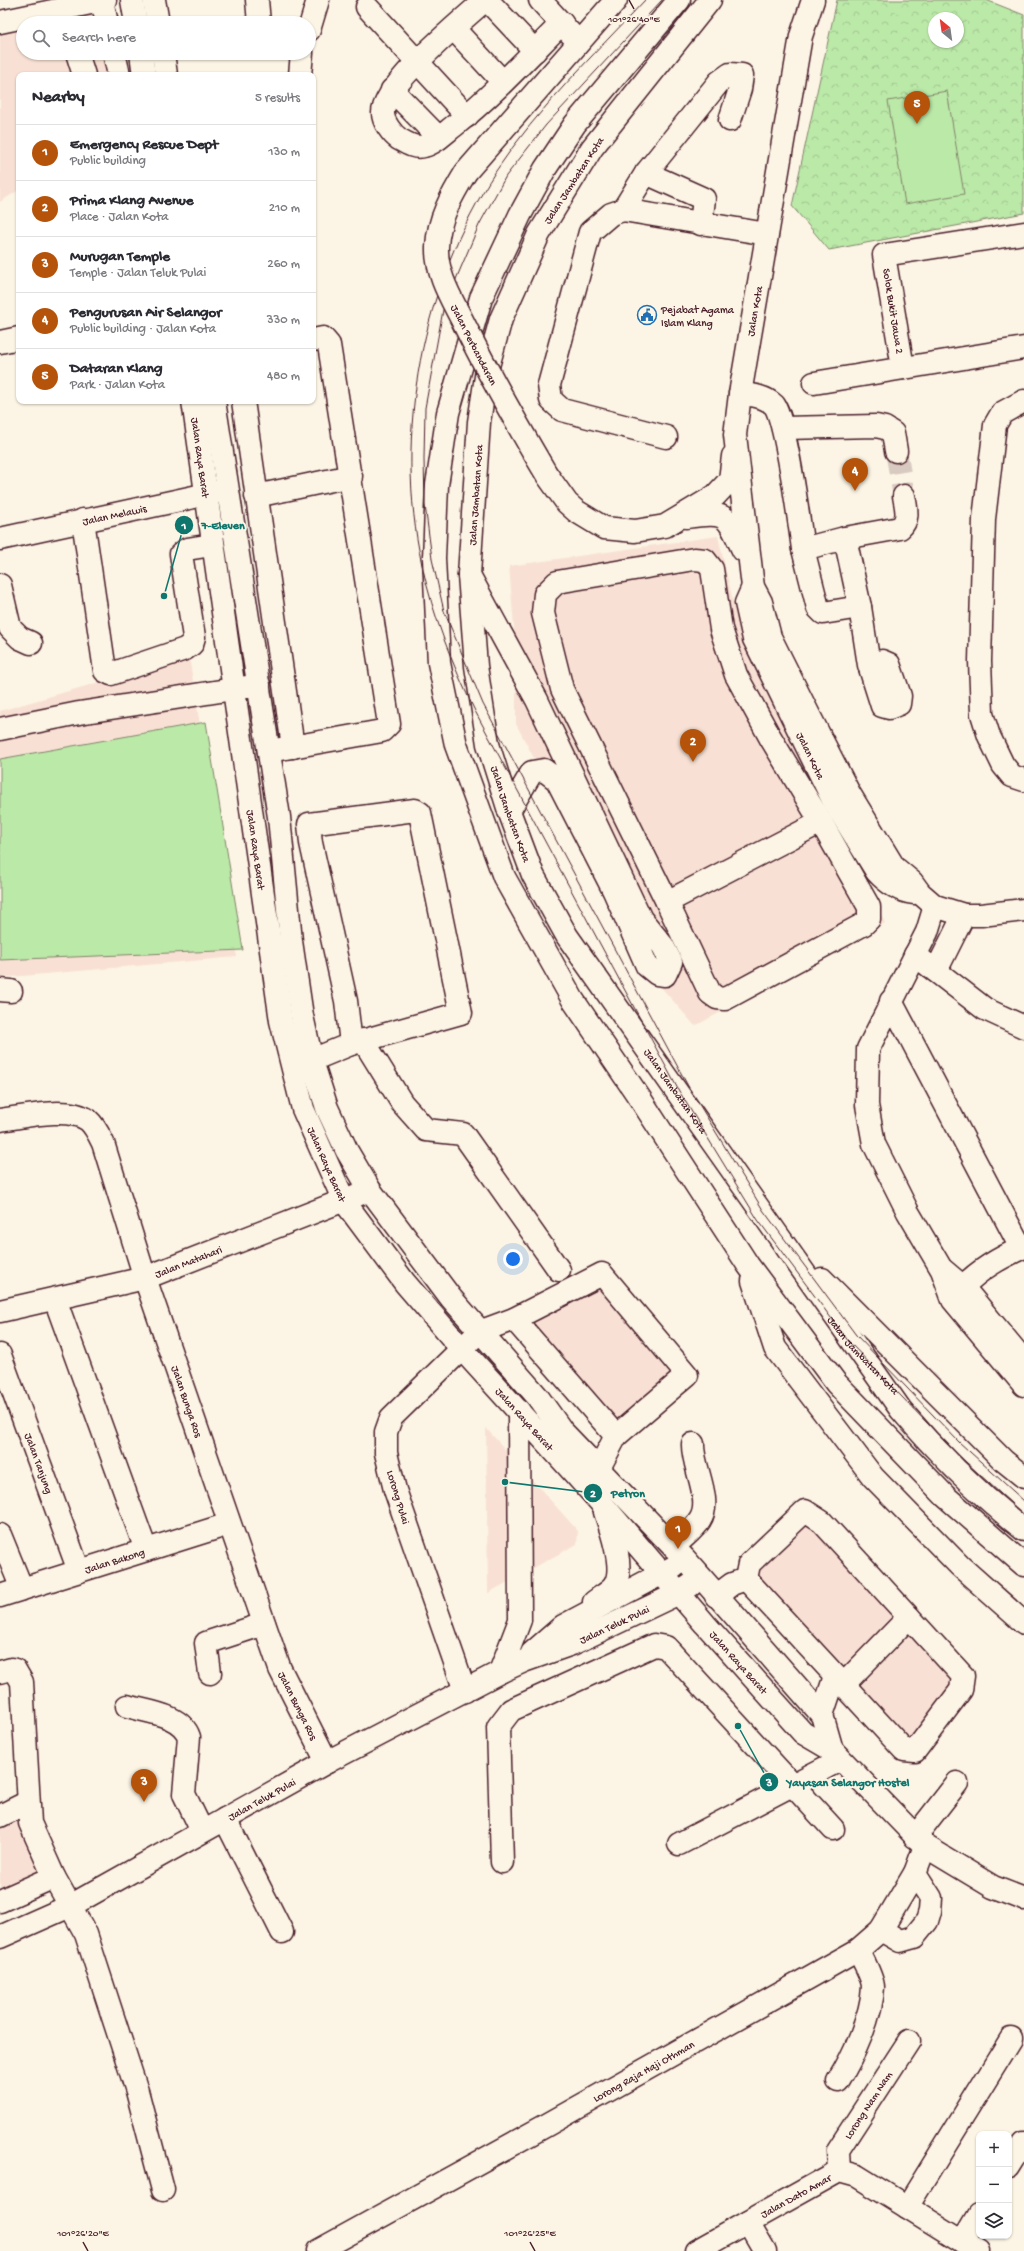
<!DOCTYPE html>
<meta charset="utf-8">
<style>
body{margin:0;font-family:"Gochi Hand",sans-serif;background:#f2f2f3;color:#2b2b33}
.controls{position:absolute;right:12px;bottom:12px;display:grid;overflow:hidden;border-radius:8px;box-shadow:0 1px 3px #0004}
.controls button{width:36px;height:36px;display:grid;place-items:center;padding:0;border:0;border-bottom:1px solid #e1e1e2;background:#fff;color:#2b2b33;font:20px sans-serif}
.compass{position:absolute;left:928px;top:12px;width:36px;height:36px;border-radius:50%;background:#fff;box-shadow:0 1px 3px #0004;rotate:331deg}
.you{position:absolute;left:513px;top:1259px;width:14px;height:14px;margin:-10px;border:3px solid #fff;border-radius:50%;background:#1a73e8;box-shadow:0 0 0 6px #1a73e833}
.badge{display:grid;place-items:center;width:26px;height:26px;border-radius:50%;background:#b45309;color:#fff;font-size:13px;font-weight:700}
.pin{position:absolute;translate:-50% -33px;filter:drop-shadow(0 1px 2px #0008)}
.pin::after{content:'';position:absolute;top:21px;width:14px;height:12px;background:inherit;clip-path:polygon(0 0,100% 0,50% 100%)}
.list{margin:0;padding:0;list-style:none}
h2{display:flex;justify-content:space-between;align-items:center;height:52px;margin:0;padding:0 16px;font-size:17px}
h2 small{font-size:13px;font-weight:400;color:#7c7c81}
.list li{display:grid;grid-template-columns:26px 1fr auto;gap:12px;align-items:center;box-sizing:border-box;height:56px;padding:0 16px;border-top:1px solid #e1e1e2}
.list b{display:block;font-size:15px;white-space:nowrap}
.list p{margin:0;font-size:13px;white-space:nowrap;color:#7c7c81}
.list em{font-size:13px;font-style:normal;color:#7c7c81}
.icon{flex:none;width:22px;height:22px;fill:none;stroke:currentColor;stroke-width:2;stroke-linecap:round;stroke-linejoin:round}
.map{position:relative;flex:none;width:1024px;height:2251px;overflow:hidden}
.search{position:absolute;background:#fff;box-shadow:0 1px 3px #0004;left:16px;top:16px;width:300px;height:44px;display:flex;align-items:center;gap:10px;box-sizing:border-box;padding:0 14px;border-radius:22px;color:#7c7c81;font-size:15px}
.panel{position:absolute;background:#fff;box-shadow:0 1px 3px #0004;left:16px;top:72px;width:300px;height:332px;border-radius:8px}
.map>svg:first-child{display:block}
</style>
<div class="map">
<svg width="1024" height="2251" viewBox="0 0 1024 2251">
<defs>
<pattern id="park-crowns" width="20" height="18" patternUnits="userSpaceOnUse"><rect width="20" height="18" fill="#bbe9a8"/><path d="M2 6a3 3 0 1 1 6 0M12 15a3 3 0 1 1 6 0" fill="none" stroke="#a2c791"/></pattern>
</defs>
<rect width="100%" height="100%" fill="#fcf5e5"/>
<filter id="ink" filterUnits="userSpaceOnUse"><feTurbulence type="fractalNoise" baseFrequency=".025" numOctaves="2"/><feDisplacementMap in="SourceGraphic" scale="8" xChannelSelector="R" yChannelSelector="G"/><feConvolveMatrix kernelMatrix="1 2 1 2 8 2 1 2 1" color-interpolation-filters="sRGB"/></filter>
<g filter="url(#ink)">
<!-- built -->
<path fill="#f8e1d4" d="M84,0L100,23H23V53H105L108,75H19V190L0,202V17Z
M718,536L742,640L885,923L695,1026L645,969L516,724V652L509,566Z
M189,656L237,957L0,978V711Z
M600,1279L681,1374L616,1430L520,1320Z
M486,1428L578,1531L577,1544L488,1593Z
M806,1516L959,1681L913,1748L750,1577Z
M18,1812L47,1873L0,1893V1821Z"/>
<!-- park -->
<path fill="url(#park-crowns)" stroke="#82846a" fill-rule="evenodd" d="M837,0H986L1024,15V213L829,250L792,206ZM934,18H958V42H934Z"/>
<!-- garden -->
<path fill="#bbe9a8" stroke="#82846a" d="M947,91L964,194L905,204L888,101Z
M206,722L243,950L0,960V759Z"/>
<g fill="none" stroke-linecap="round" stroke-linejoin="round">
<!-- minor-tunnel -->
<path stroke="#d8cac0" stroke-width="22" stroke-dasharray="22 11" stroke-linecap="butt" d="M896,451L904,496"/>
<!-- minor casing -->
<g stroke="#4a1f2b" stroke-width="25">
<g id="minor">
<path d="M257,0L259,23"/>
<path d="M485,0C463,20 383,85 383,113C383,122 392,134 399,139C406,143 415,149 424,146C435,143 445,133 454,126C493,95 527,58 562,23"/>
<path d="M487,0L535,51"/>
<path d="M540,0L571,34"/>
<path d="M813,0L801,36L740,394L735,435L753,587L761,602L770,637L809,715L849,793L894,867L912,882L920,893L935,906L964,915H981L1024,910"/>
<path d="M102,1L107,23"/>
<path d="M367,7L467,116"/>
<path d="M0,22L105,0"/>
<path d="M454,29L503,82"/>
<path d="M309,30L318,0"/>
<path d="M77,53L84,75"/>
<path d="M114,53L119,75"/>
<path d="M300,75L302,53"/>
<path d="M392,90L439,138"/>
<path d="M466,172L616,0"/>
<path d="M646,173L704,199L701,224"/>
<path d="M623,210L646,173L719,82L730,74L742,75L740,89L730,120"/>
<path d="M0,342L19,338"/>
<path d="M903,368L884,255L1024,233"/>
<path d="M814,383L1024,348"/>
<path d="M740,394C752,395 765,396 774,405C785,415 800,527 803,549L845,538L900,528C910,519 906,508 904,496"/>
<path d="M243,401L293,747"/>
<path d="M1024,401L1002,413L995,425L984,519L980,661L982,714L989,736L1003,765L1012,776L1024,780"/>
<path d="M783,428L876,426L885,428L893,433L896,451"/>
<path d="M666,437L562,410L551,400L549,385L590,232L611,214L623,210L767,234"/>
<path d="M547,475L567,503L576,511L604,528L635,531L665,526L715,496L730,480L733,456"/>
<path d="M256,496L351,476"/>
<path d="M686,517C728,511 726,514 743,550"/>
<path d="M83,520L105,671L111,674L185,649L192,644L194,637L181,554L187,549L212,545"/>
<path d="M845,538L860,607L869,665L882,661L889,664L900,696L899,704L889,708L882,706L869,665"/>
<path id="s1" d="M0,539L226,490"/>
<path d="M803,549L818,608L823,613L860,607"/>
<path d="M694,559L705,560L712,569L721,629L736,675L770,737L821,822L667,902L562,689L543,613L545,594L557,582Z"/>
<path d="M469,575L537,700L641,919L663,946L671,962L665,975L657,974L647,966L614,891L557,780L544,770L532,772L509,811"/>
<path d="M0,585L10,628L20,638L31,643"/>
<path id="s2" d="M753,587L746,603L754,639L834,802L877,872C886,882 900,892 914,893"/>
<path d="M0,729L79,713L259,685"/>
<path d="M269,751L382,731L389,724L329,345L323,338L313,340"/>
<path d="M415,810L420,813L461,1013L351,1044L346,1001L311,843L309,824Z"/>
<path d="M667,902L710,993L717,998L725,999L864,924L869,919V907L821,822"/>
<path d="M935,906L927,932L868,1049L867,1105L874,1144L908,1212L942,1270L953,1300L1024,1385"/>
<path d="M915,955L985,1009L1024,1027"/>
<path d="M936,971L964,915"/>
<path d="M0,990L11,991"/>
<path d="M891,1001L1021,1248"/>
<path d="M363,1040L402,1103L426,1130L463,1134L559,1270"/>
<path d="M295,1067L351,1044"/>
<path id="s3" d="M0,1120C23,1117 68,1106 88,1120C95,1126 99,1135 103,1143L145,1278L280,1669L327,1762"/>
<path d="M943,1270L962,1286L1024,1361"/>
<path d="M955,1297C970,1275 999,1258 1024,1247"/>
<path d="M55,1299L146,1550"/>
<path id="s4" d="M0,1311L145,1278L370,1190"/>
<path d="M514,1319L616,1436"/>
<path id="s5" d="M0,1355L79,1571"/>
<path d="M805,1511L822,1522L963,1676L961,1690L915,1751L904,1750L746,1579L749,1564Z"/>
<path d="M0,1535L22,1589"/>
<path d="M674,1547C682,1538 694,1530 700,1520C713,1500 692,1466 693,1444"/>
<path id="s6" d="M0,1596L229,1524"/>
<path d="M716,1596L732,1584L746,1579"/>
<path d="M0,1672L11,1669L15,1670L22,1682L30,1823L54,1877"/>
<path d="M500,1672L520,1620L519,1411"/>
<path d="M210,1673L206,1643L264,1624"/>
<path d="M843,1685L909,1617"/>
<path d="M465,1691L395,1490L386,1453V1432L391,1418L479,1332L514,1319L602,1274L687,1375L616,1436L599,1468"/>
<path d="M127,1706C147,1712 181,1714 189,1737L184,1794L202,1831"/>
<path d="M822,1715L835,1676"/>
<path d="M0,1816L28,1802"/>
<path d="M225,1819L282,1932"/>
<path d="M915,1837L957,1783"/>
<path d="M679,1844L840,1760"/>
<path d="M502,1862L498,1727L511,1710L654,1645L666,1647L833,1829"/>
<path d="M0,1901L54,1877L86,1934L137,2091L163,2190"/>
<path d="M881,1930L900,1941L914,1937L927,1921L930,1911L931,1898L915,1873"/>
<path d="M838,2081C853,2057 872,2016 873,1987C873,1978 862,1958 858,1950"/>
<path d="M1009,2167L1024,2143"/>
<path id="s7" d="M839,2171L838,2150L909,2041"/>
<path d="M907,2207L1011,2039"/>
<path d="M748,2222L765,2251"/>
<path d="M963,2242L979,2215"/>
<path id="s8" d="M318,2251L545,2126L858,1950L881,1930L915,1873L925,1846"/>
<path id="s9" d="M696,2251L839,2171L857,2176L978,2251"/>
</g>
</g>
<!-- major casing -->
<g stroke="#4a1f2b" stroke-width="25">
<g id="major">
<path d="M132,0L136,23"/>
<path d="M154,0L158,23"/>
<path d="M141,53L144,75"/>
<path d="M163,53L166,75"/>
<path id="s10" d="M193,401L281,1021L303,1109L344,1201L405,1283L461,1348L603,1505L705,1624L803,1733L832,1750L925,1846L993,1887L1024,1899"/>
<path d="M214,401L279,817L291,941L302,1016L312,1061L327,1108L347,1151L370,1190L451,1298L537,1396L562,1431L685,1559L822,1715L832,1750"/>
<path d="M594,1602C600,1597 610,1592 614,1586C626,1569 611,1530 605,1512"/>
<path d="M532,1653L563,1626L674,1567"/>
<path id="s11" d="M0,1937L70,1906L327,1762L500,1672L524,1661L572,1644L679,1593L691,1585"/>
</g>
</g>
<!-- highway casing -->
<g stroke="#4a1f2b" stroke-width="25">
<g id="highway">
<path d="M679,0L575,124L545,169L520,215L481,298L448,413L437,485L434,558L439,663L456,745L504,877L573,1000L641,1100L748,1265L836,1383L945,1496L1024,1565"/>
<path id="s12" d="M710,0L592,148L539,234L501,319L487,370L479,422L469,575L476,666L488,744L509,811L533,875L567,936L901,1410C938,1454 979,1494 1024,1530"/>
<path d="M822,1279L1004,1461L1024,1477"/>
<path d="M753,1281L775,1348L873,1477L960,1566L1024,1623"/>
</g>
</g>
<!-- minor -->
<use href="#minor" stroke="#fcf5e5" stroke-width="22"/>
<!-- major -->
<use href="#major" stroke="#fcf5e5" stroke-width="22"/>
<!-- highway -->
<use href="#highway" stroke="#fcf5e5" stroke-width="22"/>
<!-- tram -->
<g stroke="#4a1f2b" stroke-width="1">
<path id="s13" d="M645,0C594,55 538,108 496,171C422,284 393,432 422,565C433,616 452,664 475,711L679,1091L758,1220L849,1342L955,1452L1024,1515"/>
<path d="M662,0L546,125L506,176L479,225L443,310L425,408L424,459L425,505L432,559L444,611L483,704L688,1086L763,1210L856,1335L959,1442L1024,1501"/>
</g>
<!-- minor-bridge casing -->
<g stroke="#4a1f2b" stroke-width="25" stroke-linecap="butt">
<g id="minor-bridge">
<path id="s14" d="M466,172C452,195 438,219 437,247C436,276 453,301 465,326C490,377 518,426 547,475"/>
</g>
</g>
<!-- minor-bridge -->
<use href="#minor-bridge" stroke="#fcf5e5" stroke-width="22"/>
</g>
</g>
<!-- ticks -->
<path fill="none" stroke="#4a1f2b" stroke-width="1.5" d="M629,0L634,9M83,2242L88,2251M530,2242L535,2251"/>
<!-- icons -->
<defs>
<g id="civic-ring" transform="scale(1)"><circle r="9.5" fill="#fcf5e5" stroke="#1f6fb2" stroke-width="1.5"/><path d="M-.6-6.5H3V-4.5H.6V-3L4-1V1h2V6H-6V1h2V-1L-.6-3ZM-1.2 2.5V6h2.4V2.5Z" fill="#1f6fb2"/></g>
</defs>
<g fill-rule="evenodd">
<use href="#civic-ring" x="647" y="315"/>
</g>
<g text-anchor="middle" stroke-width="4" stroke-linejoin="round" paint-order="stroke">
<!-- street labels -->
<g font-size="11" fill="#4a1f2b" stroke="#fcf5e5">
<text transform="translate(573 180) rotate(-57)" y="4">Jalan Jambatan Kota</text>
<text transform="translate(754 311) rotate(-80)" y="4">Jalan Kota</text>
<text transform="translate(894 311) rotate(81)" y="4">Solok Bukit Jawa 2</text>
<text dy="4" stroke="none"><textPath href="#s14" startOffset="187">Jalan Perbandaran</textPath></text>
<text dy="4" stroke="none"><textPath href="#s10" startOffset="57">Jalan Raya Barat</textPath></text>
<text transform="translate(475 495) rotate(-86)" y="4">Jalan Jambatan Kota</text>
<text dy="4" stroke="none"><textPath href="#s1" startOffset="117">Jalan Melawis</textPath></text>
<text dy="4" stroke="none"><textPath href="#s2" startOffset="184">Jalan Kota</textPath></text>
<text dy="4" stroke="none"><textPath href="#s12" startOffset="886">Jalan Jambatan Kota</textPath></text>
<text dy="4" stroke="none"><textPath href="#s10" startOffset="453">Jalan Raya Barat</textPath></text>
<text dy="4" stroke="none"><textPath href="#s12" startOffset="1210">Jalan Jambatan Kota</textPath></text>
<text dy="4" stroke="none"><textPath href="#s10" startOffset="777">Jalan Raya Barat</textPath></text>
<text dy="4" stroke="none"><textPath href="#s4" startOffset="195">Jalan Matahari</textPath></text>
<text dy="4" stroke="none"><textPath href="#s13" startOffset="1548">Jalan Jambatan Kota</textPath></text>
<text dy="4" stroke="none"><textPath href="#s3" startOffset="389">Jalan Bunga Ros</textPath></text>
<text dy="4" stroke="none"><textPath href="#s10" startOffset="1101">Jalan Raya Barat</textPath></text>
<text dy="4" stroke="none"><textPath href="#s5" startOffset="115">Jalan Tanjung</textPath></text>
<text transform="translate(399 1497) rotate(73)" y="4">Lorong Pulai</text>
<text dy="4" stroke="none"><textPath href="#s6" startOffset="120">Jalan Bakong</textPath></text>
<text dy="4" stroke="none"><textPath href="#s11" startOffset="690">Jalan Teluk Pulai</textPath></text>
<text dy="4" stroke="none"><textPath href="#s10" startOffset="1425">Jalan Raya Barat</textPath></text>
<text dy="4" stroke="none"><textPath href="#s3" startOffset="713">Jalan Bunga Ros</textPath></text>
<text dy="4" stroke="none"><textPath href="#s11" startOffset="296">Jalan Teluk Pulai</textPath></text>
<text dy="4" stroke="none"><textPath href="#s8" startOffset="372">Lorong Raja Haji Othman</textPath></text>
<text dy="4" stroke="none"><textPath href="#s7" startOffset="75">Lorong Nam Nam</textPath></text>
<text dy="4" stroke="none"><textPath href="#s9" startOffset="114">Jalan Dato Amar</textPath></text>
</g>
<!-- poi labels -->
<g font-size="11" fill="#4a1f2b" stroke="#fcf5e5" text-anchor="start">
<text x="661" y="313">Pejabat Agama<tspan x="661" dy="13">Islam Klang</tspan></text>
</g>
</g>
<g font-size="10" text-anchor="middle" fill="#4a1f2b" stroke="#fcf5e5" stroke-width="4" stroke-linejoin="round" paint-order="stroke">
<text x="634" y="22">101°26'40"E</text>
<text x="83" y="2236">101°26'20"E</text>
<text x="530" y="2236">101°26'25"E</text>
</g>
<!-- callouts -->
<path fill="none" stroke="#0f766e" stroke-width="1.5" d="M164 596L184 525M505 1482L593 1493M738 1726L769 1782"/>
<g fill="#0f766e" stroke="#fcf5e5" stroke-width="1.5">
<circle cx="164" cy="596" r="4"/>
<circle cx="505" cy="1482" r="4"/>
<circle cx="738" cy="1726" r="4"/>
<circle cx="184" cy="525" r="10"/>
<circle cx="593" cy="1493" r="10"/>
<circle cx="769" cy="1782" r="10"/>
</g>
<g font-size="12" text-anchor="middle" font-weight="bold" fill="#fff">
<text x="184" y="529">1</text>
<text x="593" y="1497">2</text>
<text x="769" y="1786">3</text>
</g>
<g font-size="12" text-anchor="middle" font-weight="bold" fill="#0f766e" stroke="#fcf5e5" stroke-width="4" stroke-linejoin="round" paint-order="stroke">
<text x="223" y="529">7-Eleven</text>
<text x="628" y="1497">Petron</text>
<text x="848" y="1786">Yayasan Selangor Hostel</text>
</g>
</svg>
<div class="controls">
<button>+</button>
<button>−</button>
<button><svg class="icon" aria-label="layers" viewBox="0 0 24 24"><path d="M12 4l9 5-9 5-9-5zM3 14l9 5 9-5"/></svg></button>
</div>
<svg class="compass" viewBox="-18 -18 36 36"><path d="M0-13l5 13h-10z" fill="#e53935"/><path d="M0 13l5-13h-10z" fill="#7c7c81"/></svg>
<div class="you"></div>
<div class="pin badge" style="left:678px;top:1549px">1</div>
<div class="pin badge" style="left:693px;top:762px">2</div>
<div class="pin badge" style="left:144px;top:1802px">3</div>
<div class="pin badge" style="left:855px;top:491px">4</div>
<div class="pin badge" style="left:917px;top:124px">5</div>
<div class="search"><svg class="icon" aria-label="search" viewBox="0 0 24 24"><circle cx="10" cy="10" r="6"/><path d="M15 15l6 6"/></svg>Search here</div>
<section class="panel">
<h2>Nearby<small>5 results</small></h2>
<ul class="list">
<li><span class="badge">1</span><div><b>Emergency Rescue Dept</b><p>Public building</p></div><em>130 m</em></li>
<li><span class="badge">2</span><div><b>Prima Klang Avenue</b><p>Place · Jalan Kota</p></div><em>210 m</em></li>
<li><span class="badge">3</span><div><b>Murugan Temple</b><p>Temple · Jalan Teluk Pulai</p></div><em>260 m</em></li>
<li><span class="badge">4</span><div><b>Pengurusan Air Selangor</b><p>Public building · Jalan Kota</p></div><em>330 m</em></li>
<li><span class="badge">5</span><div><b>Dataran Klang</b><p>Park · Jalan Kota</p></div><em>480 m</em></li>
</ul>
</section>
</div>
